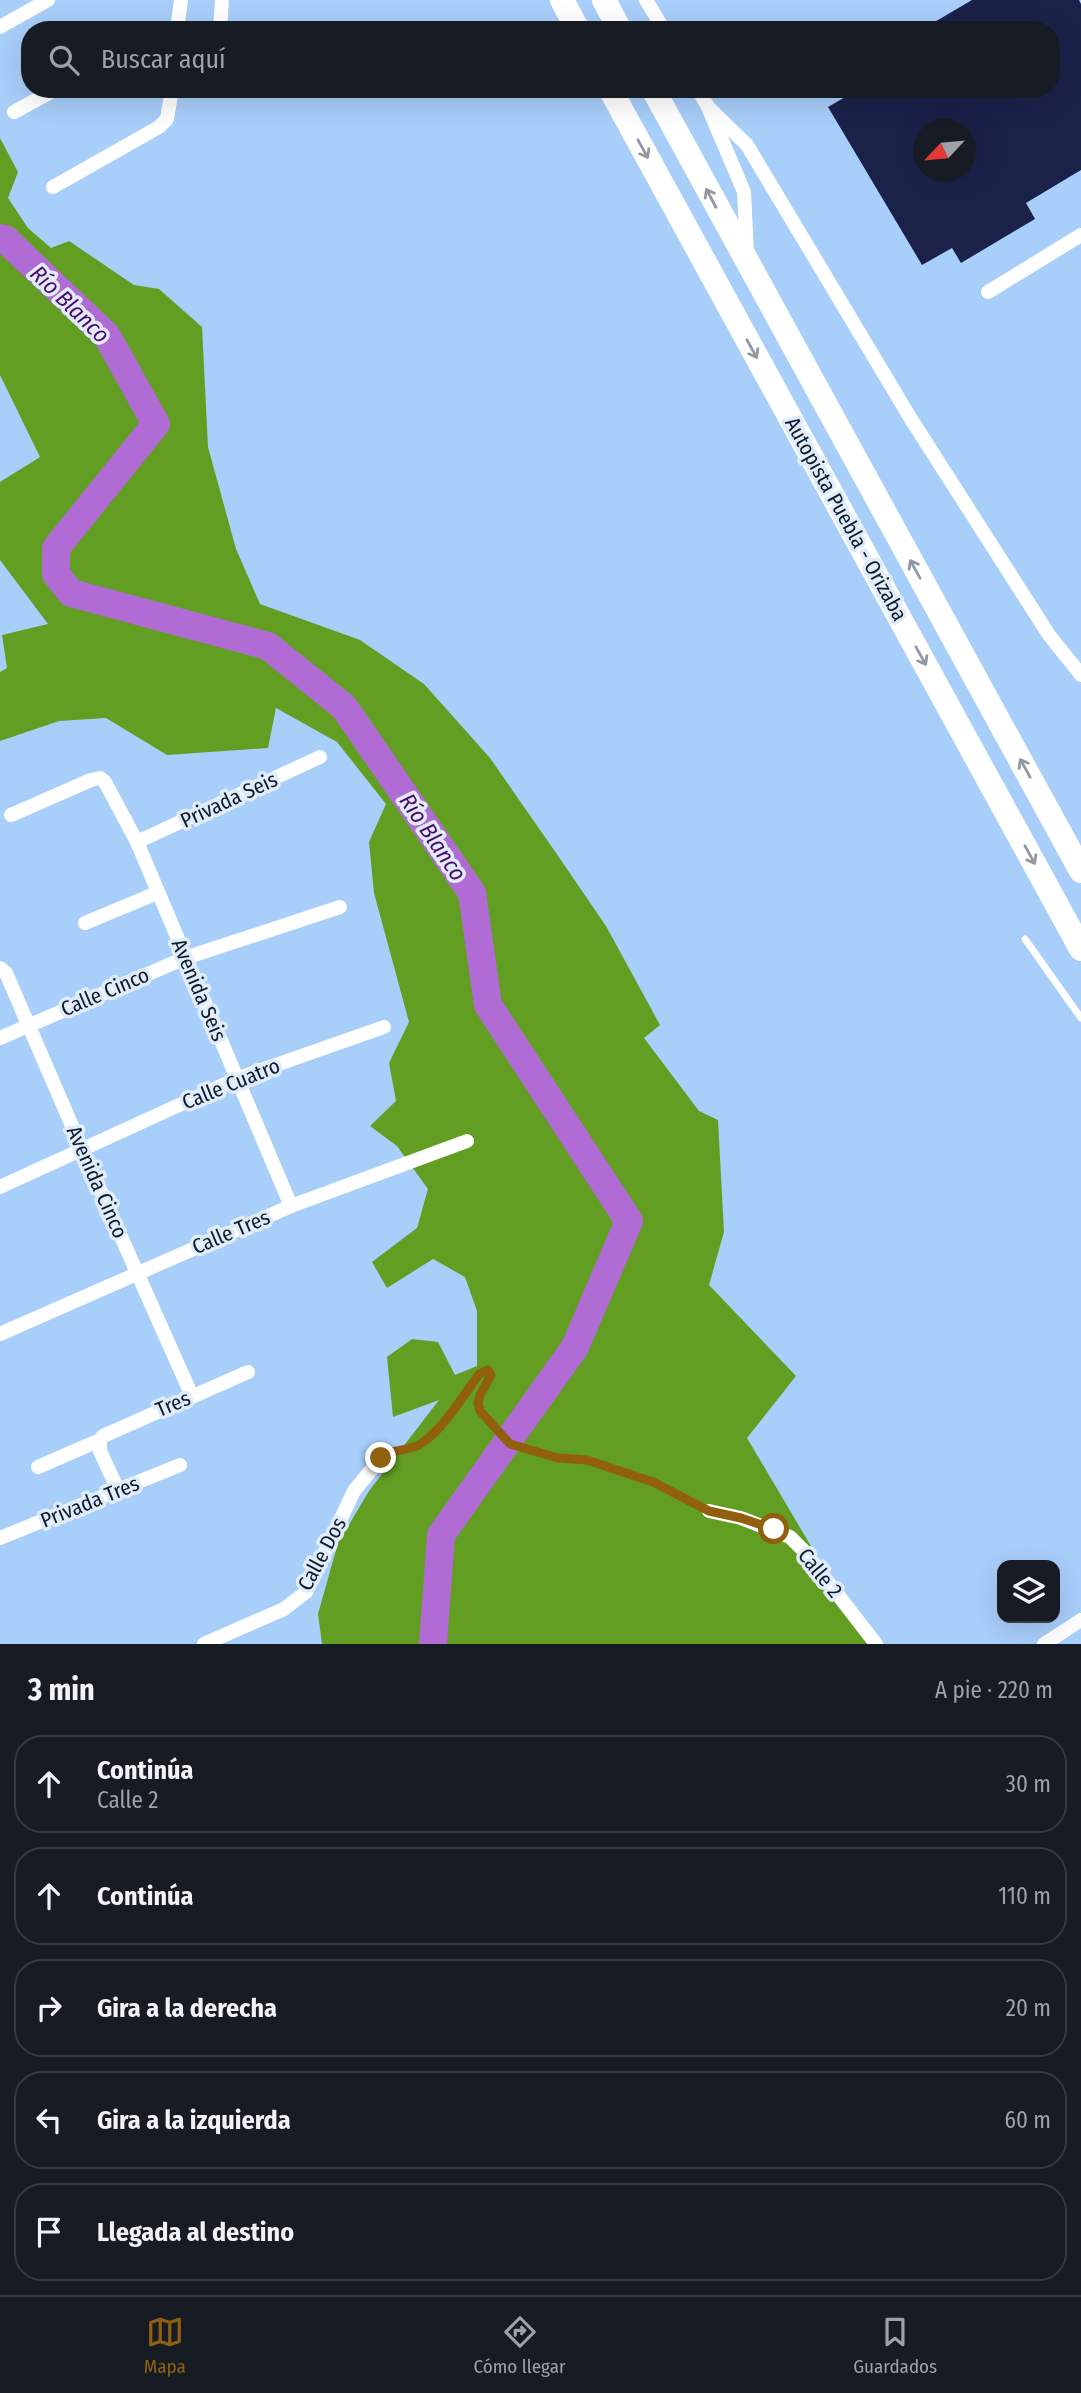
<!DOCTYPE html>
<html lang="es">
<meta charset="utf-8">
<style>
body{margin:0;font-family:"Fira Sans Condensed",sans-serif;background:#20242c;color:#f1f3f6}
.controls{position:absolute;right:21px;bottom:21px;display:grid;overflow:hidden;border-radius:14px;box-shadow:0 7px 28px #0002}
.controls button{width:63px;height:63px;display:grid;place-items:center;padding:0;border:0;border-bottom:2px solid #363941;background:#171b24;color:#f1f3f6;font:35px sans-serif}
.compass{position:absolute;left:913px;top:119px;width:63px;height:63px;border-radius:50%;background:#171b24;box-shadow:0 7px 28px #0002;rotate:244deg}
.stop{position:absolute;width:21px;height:21px;margin:-16px;border:5px solid #91600e;border-radius:50%;background:#fff}
.stop.end{background:#91600e;border-color:#fff;box-shadow:0 2px 7px #0008}
.list{margin:0;padding:0;list-style:none}
h2{display:flex;justify-content:space-between;align-items:center;height:91px;margin:0;padding:0 28px;font-size:30px}
h2 small{font-size:23px;font-weight:400;color:#9ea1a6}
.list li{display:grid;grid-template-columns:46px 1fr auto;gap:21px;align-items:center;box-sizing:border-box;height:98px;margin:0 14px 14px;padding:0 14px;border:2px solid #363941;border-radius:28px}
.list b{display:block;font-size:26px;white-space:nowrap}
.list p{margin:0;font-size:23px;white-space:nowrap;color:#9ea1a6}
.list em{font-size:23px;font-style:normal;color:#9ea1a6}
.icon{flex:none;width:38px;height:38px;fill:none;stroke:currentColor;stroke-width:2;stroke-linecap:round;stroke-linejoin:round}
.map{position:relative;flex:none;width:1081px;height:1644px;overflow:hidden}
.search{position:absolute;background:#171b24;box-shadow:0 7px 28px #0002;left:21px;right:21px;top:21px;height:77px;display:flex;align-items:center;gap:18px;box-sizing:border-box;padding:0 24px;border-radius:28px;color:#9ea1a6;font-size:26px}
.sheet{height:651px;background:#171b24}
nav{display:flex;justify-content:space-around;align-items:center;box-sizing:border-box;height:98px;border-top:2px solid #363941;background:#171b24;font-size:19px;color:#9ea1a6}
nav a{display:grid;justify-items:center;gap:4px}
nav .on{color:#91600e}
.map>svg:first-child{display:block}
</style>
<div class="map">
<svg width="1081" height="1644" viewBox="0 0 1081 1644">
<rect width="100%" height="100%" fill="#a8cefa"/>
<!-- forest -->
<path fill="#619e22" d="M0,138L18,172L8,198L28,228L51,248L69,241L134,285L159,289L202,327L208,447L236,549L260,604L360,640L424,684L490,758L554,850L606,926L660,1025L644,1038L699,1111L718,1120L724,1232L709,1285L796,1376L747,1438L869,1644H322L318,1614L338,1543L369,1491L439,1400L393,1417L387,1357L412,1339L438,1342L455,1375L477,1366V1311L465,1277L433,1259L387,1288L372,1262L417,1228L428,1189L397,1146L370,1126L396,1101L389,1063L409,1022L374,893L369,842L386,804L337,742L276,708L268,748L167,755L106,718L59,721L0,741V672L7,668L2,635L48,624L0,560V482L40,457L0,375Z"/>
<g fill="none" stroke-linecap="round" stroke-linejoin="round">
<!-- river -->
<path stroke="#b06cd4" stroke-width="28" d="M0,238L5,239L107,336L156,424L56,548V574L71,593L268,646L344,707L472,893L488,1005L629,1221L575,1347L441,1535L433,1644"/>
</g>
<!-- building -->
<path fill="#1b224a" fill-rule="evenodd" d="M972,0H1079L1081,4V170L1026,203L1035,219L961,263L952,248L922,265L828,107L859,89H1051V30H921ZM923,130H965V172H923Z"/>
<g fill="none" stroke-linecap="round" stroke-linejoin="round">
<!-- path -->
<path stroke="#7290b2" stroke-width="2.5" stroke-dasharray="2 5" stroke-linecap="butt" d="M394,1452L416,1447L430,1437L479,1374L488,1370L491,1375L480,1395L478,1403L480,1411L510,1444L558,1458L587,1460L653,1482L697,1504"/>
<!-- lane -->
<path stroke="#fff" stroke-width="7" d="M1025,939L1081,1018"/>
<!-- street -->
<path stroke="#fff" stroke-width="14" d="M646,0L664,30
M0,27L48,0
M177,30L181,0
M220,30L222,0
M698,89L708,107L744,192L747,252
M708,107L747,145L911,419L1049,635L1081,675
M14,112L56,89
M53,187L159,127L167,119L172,89
M988,292L1081,235
M11,815L91,780L100,778L105,782L137,842L291,1206
M137,842L320,757
M85,923L157,893
M0,968L6,973L82,1149L192,1396
M0,1038L185,958L340,907
M0,1187L236,1079L384,1027
M0,1334L291,1206L467,1141
M100,1440V1451L118,1490
M38,1467L100,1440L103,1436L248,1372
M709,1511L741,1518L790,1537L804,1551L876,1644
M0,1538L180,1465
M204,1644L284,1609L306,1592L354,1491L381,1458
M1044,1644L1081,1620"/>
<!-- highway -->
<path stroke="#fff" stroke-width="24" d="M562,0L578,30
M604,0L620,30
M610,89L1081,949
M653,89L1081,871"/>
</g>
<!-- one-way arrows -->
<defs><path id="oneway-shaft" d="M-6 0H5M1.5-3L5.5 0L1.5 3" fill="none" stroke-width="1.6" stroke-linecap="round" stroke-linejoin="round" transform="scale(1.75)"/></defs>
<g stroke="#92989f">
<use href="#oneway-shaft" transform="translate(643 149) rotate(61)"/>
<use href="#oneway-shaft" transform="translate(711 198) rotate(-118)"/>
<use href="#oneway-shaft" transform="translate(752 349) rotate(61)"/>
<use href="#oneway-shaft" transform="translate(915 569) rotate(-119)"/>
<use href="#oneway-shaft" transform="translate(921 656) rotate(61)"/>
<use href="#oneway-shaft" transform="translate(1025 768) rotate(-119)"/>
<use href="#oneway-shaft" transform="translate(1030 855) rotate(61)"/>
</g>
<g fill="none" stroke-linecap="round" stroke-linejoin="round">
<!-- route -->
<path stroke="#91600e" stroke-width="9" d="M381,1458C391,1448 410,1452 422,1443C443,1429 464,1395 479,1374L488,1370L491,1375L480,1395L478,1403L480,1411L510,1444L558,1458L587,1460L653,1482L709,1511L741,1518L774,1529"/>
</g>
<g text-anchor="middle" stroke-width="7" stroke-linejoin="round" paint-order="stroke">
<!-- street labels -->
<g font-size="21" fill="#0c1a2a" stroke="#e1ecfa">
<text transform="translate(846 519) rotate(61)" y="7">Autopista Puebla - Orizaba</text>
<text transform="translate(229 800) rotate(-25)" y="7">Privada Seis</text>
<text transform="translate(199 990) rotate(67)" y="7">Avenida Seis</text>
<text transform="translate(105 992) rotate(-23)" y="7">Calle Cinco</text>
<text transform="translate(231 1084) rotate(-22)" y="7">Calle Cuatro</text>
<text transform="translate(97 1182) rotate(66)" y="7">Avenida Cinco</text>
<text transform="translate(231 1232) rotate(-23)" y="7">Calle Tres</text>
<text transform="translate(173 1404) rotate(-23)" y="7">Tres</text>
<text transform="translate(90 1502) rotate(-22)" y="7">Privada Tres</text>
<text transform="translate(322 1554) rotate(-62)" y="7">Calle Dos</text>
<text transform="translate(820 1573) rotate(51)" y="7">Calle 2</text>
</g>
<!-- water labels -->
<g font-size="23" font-style="italic" fill="#4f086b" stroke="#e1ecfa">
<text transform="translate(70 304) rotate(44)" y="8">Río Blanco</text>
<text transform="translate(433 837) rotate(56)" y="8">Río Blanco</text>
</g>
</g>
</svg>
<div class="controls">
<button><svg class="icon" aria-label="layers" viewBox="0 0 24 24"><path d="M12 4l9 5-9 5-9-5zM3 14l9 5 9-5"/></svg></button>
</div>
<svg class="compass" viewBox="-18 -18 36 36"><path d="M0-13l5 13h-10z" fill="#e53935"/><path d="M0 13l5-13h-10z" fill="#9ea1a6"/></svg>
<div class="stop" style="left:774px;top:1529px"></div>
<div class="stop end" style="left:381px;top:1458px"></div>
<div class="search"><svg class="icon" aria-label="search" viewBox="0 0 24 24"><circle cx="10" cy="10" r="6"/><path d="M15 15l6 6"/></svg>Buscar aquí</div>
</div>
<section class="sheet">
<h2>3 min<small>A pie · 220 m</small></h2>
<ul class="list">
<li><svg class="icon" aria-label="ahead" viewBox="0 0 24 24"><path d="M12 20V5M6 11l6-6 6 6"/></svg><div><b>Continúa</b><p>Calle 2</p></div><em>30 m</em></li>
<li><svg class="icon" aria-label="ahead" viewBox="0 0 24 24"><path d="M12 20V5M6 11l6-6 6 6"/></svg><div><b>Continúa</b></div><em>110 m</em></li>
<li><svg class="icon" aria-label="right" viewBox="0 0 24 24"><path d="M7 20v-9h11M14 6l5 5-5 5"/></svg><div><b>Gira a la derecha</b></div><em>20 m</em></li>
<li><svg class="icon" aria-label="left" viewBox="0 0 24 24"><path d="M17 20v-9H6M10 6l-5 5 5 5"/></svg><div><b>Gira a la izquierda</b></div><em>60 m</em></li>
<li><svg class="icon" aria-label="arrive" viewBox="0 0 24 24"><path d="M6 21V4h12l-3 4 3 4H6"/></svg><div><b>Llegada al destino</b></div></li>
</ul>
</section>
<nav>
<a class="on"><svg class="icon" aria-label="map" viewBox="0 0 24 24"><path d="M3 6l6-2 6 2 6-2v14l-6 2-6-2-6 2zM9 4v14M15 6v14"/></svg>Mapa</a>
<a><svg class="icon" aria-label="directions" viewBox="0 0 24 24"><path d="M12 3l9 9-9 9-9-9zM9 14v-3h6M13 9l2 2-2 2"/></svg>Cómo llegar</a>
<a><svg class="icon" aria-label="saved" viewBox="0 0 24 24"><path d="M7 4h10v16l-5-4-5 4z"/></svg>Guardados</a>
</nav>
